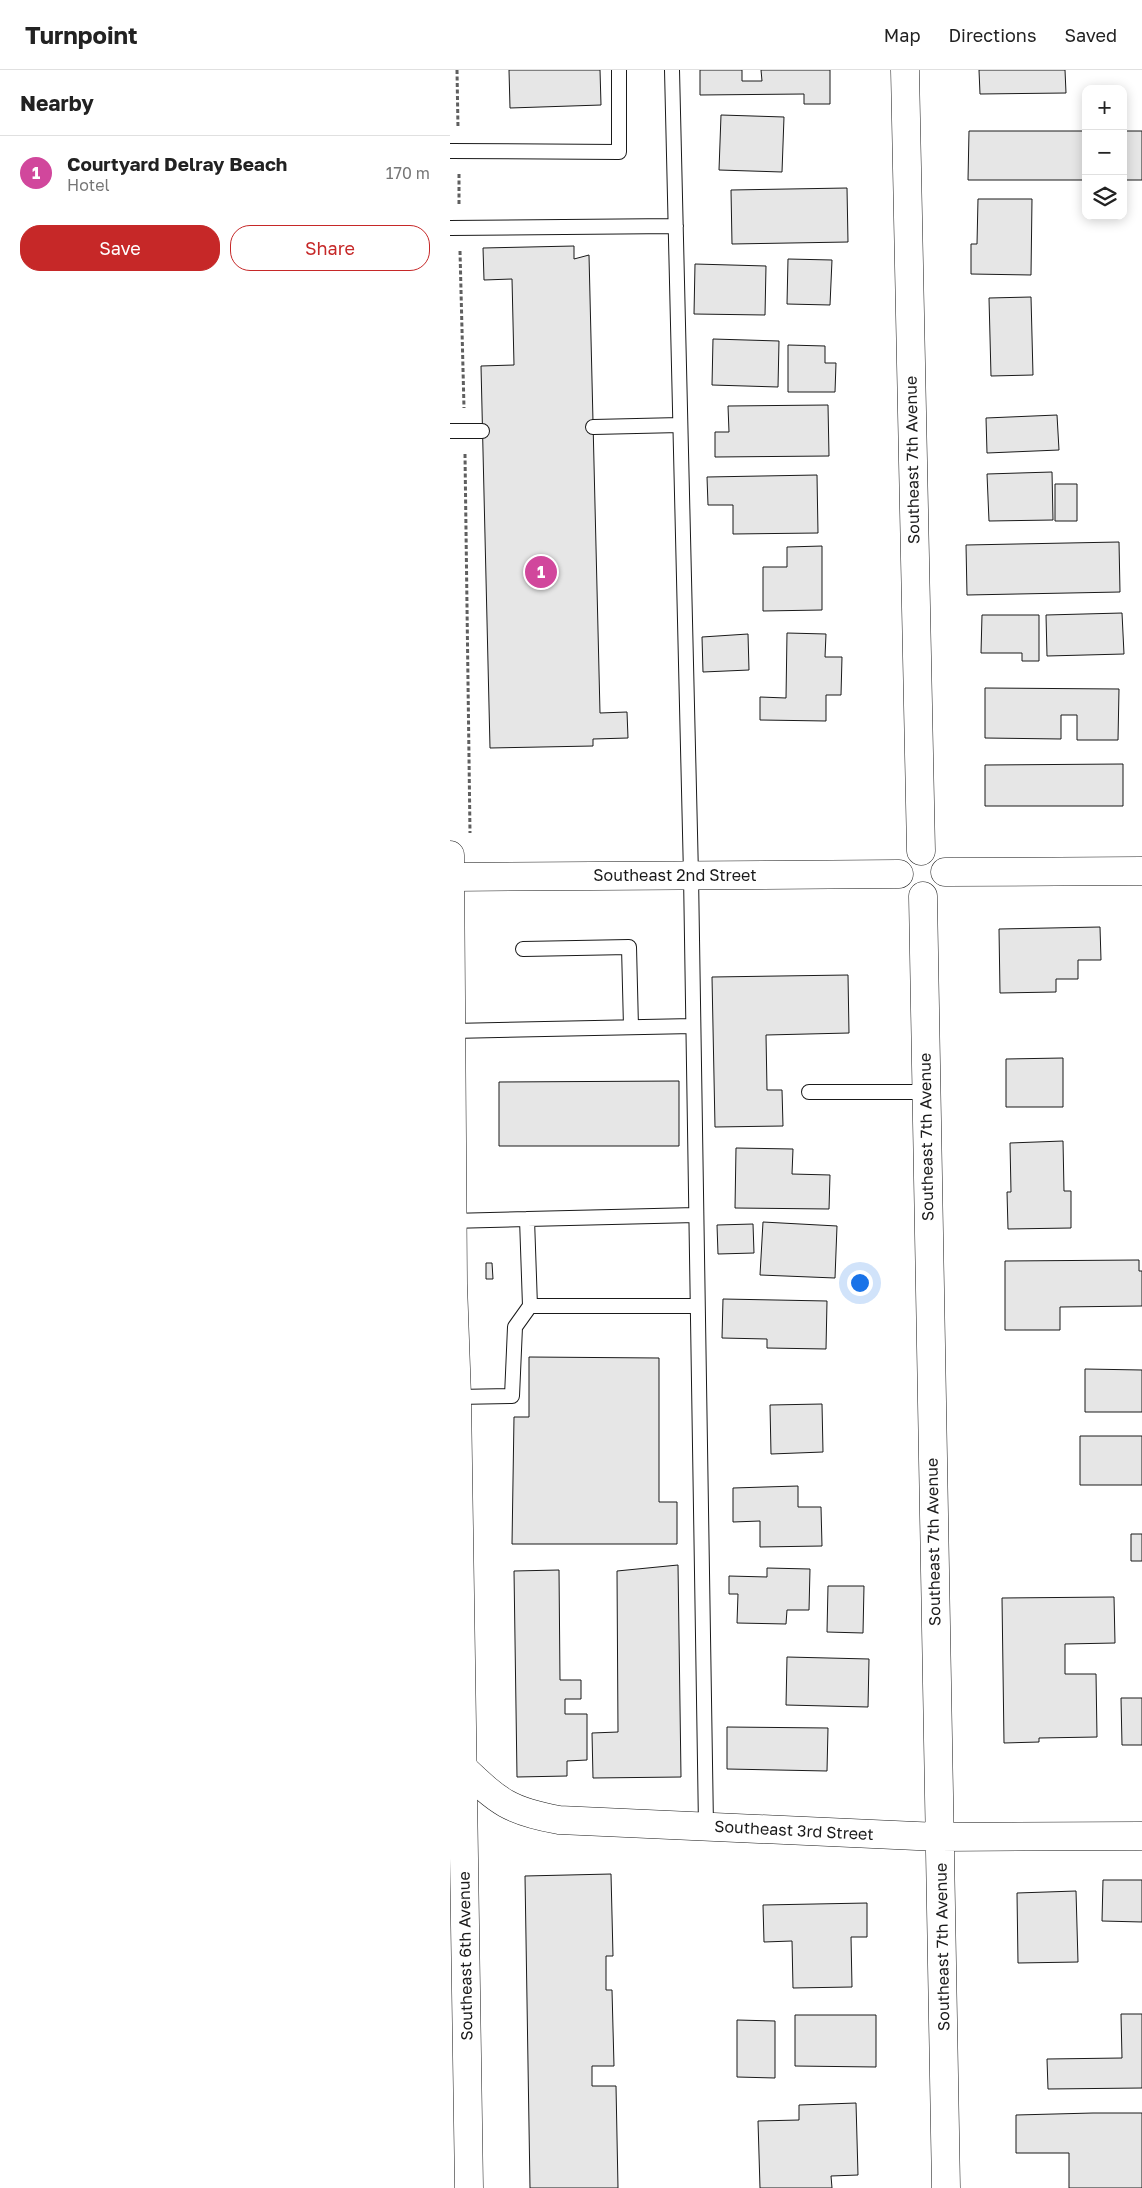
<!DOCTYPE html>
<meta charset="utf-8">
<style>
body{margin:0;font-family:"Golos Text",sans-serif;background:#f6f6f6;color:#222}
.controls{position:absolute;right:15px;top:15px;display:grid;overflow:hidden;border-radius:10px;box-shadow:0 2px 12px #0003}
.controls button{width:45px;height:45px;display:grid;place-items:center;padding:0;border:0;border-bottom:1px solid #e0e0e0;background:#fff;color:#222;font:25px sans-serif}
.you{position:absolute;left:409px;top:1212px;width:18px;height:18px;margin:-12px;border:4px solid #fff;border-radius:50%;background:#1a73e8;box-shadow:0 0 0 8px #1a73e833}
.badge{display:grid;place-items:center;width:32px;height:32px;border-radius:50%;background:#c62828;color:#fff;font-size:16px;font-weight:700}
.pin{position:absolute;translate:-50% -50%;border:2px solid #fff;box-shadow:0 1px 5px #0006}
.list{margin:0;padding:0;list-style:none}
h2{display:flex;justify-content:space-between;align-items:center;height:65px;margin:0;padding:0 20px;font-size:21px}
h2 small{font-size:16px;font-weight:400;color:#767676}
.list li{display:grid;grid-template-columns:32px 1fr auto;gap:15px;align-items:center;box-sizing:border-box;height:75px;padding:0 20px;border-top:1px solid #e0e0e0}
.list b{display:block;font-size:19px;white-space:nowrap}
.list p{margin:0;font-size:16px;white-space:nowrap;color:#767676}
.list em{font-size:16px;font-style:normal;color:#767676}
.actions{display:flex;gap:10px;padding:15px 20px}
.actions a{flex:1;padding:11px 0;border:1px solid #c62828;border-radius:20px;text-align:center;font-size:18px;color:#c62828}
.actions .main{background:#c62828;color:#fff}
.icon{flex:none;width:28px;height:28px;fill:none;stroke:currentColor;stroke-width:2;stroke-linecap:round;stroke-linejoin:round}
.map{position:relative;flex:none;width:692px;height:2118px;overflow:hidden}
header{display:flex;align-items:center;gap:30px;box-sizing:border-box;height:70px;padding:0 25px;background:#fff;border-bottom:1px solid #e0e0e0}
header strong{font-size:24px}
nav{display:flex;gap:28px;margin-inline-start:auto;font-size:18px}
main{display:flex}
aside{flex:1;background:#fff}
.map>svg:first-child{display:block}
</style>
<header>
<strong>Turnpoint</strong>
<nav><a>Map</a><a>Directions</a><a>Saved</a></nav>
</header>
<main>
<aside>
<h2>Nearby<small></small></h2>
<ul class="list">
<li><span class="badge" style="background:#d1479c">1</span><div><b>Courtyard Delray Beach</b><p>Hotel</p></div><em>170 m</em></li>
</ul>
<div class="actions"><a class="main">Save</a><a>Share</a></div>
</aside>
<div class="map">
<svg width="692" height="2118" viewBox="0 0 692 2118">
<rect width="100%" height="100%" fill="#fff"/>
<!-- building -->
<path fill="#e6e6e6" stroke="#1a1a1a" d="M59,0H150L151,35L60,38Z
M250,0H292V11H312L311,0H380V34H354V24L250,25Z
M529,0H615L616,23L530,24Z
M271,45L334,47L332,102L269,100Z
M519,61H636V110H518Z
M673,61H692V110H673Z
M397,118L398,172L282,174L281,120Z
M528,129H582L581,205L521,204V174H527Z
M124,176V189L139,185L150,643L177,642L178,668L143,669V676L40,678L31,296L64,295L62,209L34,210L33,178Z
M338,189L382,190L380,235L337,234Z
M245,194L316,196L315,245L244,244Z
M581,227L583,305L541,306L539,228Z
M263,269L329,271L328,317L262,315Z
M338,275L375,276V293H386L385,322H338Z
M378,335L379,386L265,387V362H279L278,336Z
M607,345L609,380L537,383L536,348Z
M602,402L603,450L539,451L537,404Z
M367,405L368,463L283,464V435H258L257,407Z
M605,414H627V451H605Z
M669,472L670,522L517,525L516,475Z
M372,476V540L313,541V497H337V477Z
M672,543L674,584L597,586L596,545Z
M532,545H589V591H572V583H531Z
M337,563L376,564L375,587H392L391,625H376V651L310,650V627L336,628Z
M298,564L299,600L253,602L252,567Z
M535,618L669,619L668,670H627V645H611V669L535,668Z
M673,694V736H535V695Z
M650,857L651,890H628V909H606V922L550,923L549,859Z
M398,905L399,963L316,965L317,1020H332L333,1056L265,1057L262,907Z
M613,988V1037H556V989Z
M229,1011V1076H49V1012Z
M613,1071L614,1121H621V1158L558,1159L557,1122H561L560,1073Z
M286,1078L343,1079L342,1104L380,1105L379,1139L285,1138Z
M313,1152L387,1156L385,1208L310,1205Z
M303,1154L304,1183L268,1184L267,1155Z
M689,1190V1201H692V1236L610,1237V1260H555V1191Z
M36,1193H42L43,1209H36Z
M273,1229L377,1231L376,1279L317,1278V1269L272,1268Z
M79,1287L209,1288V1432H227V1474H62L64,1347H79Z
M635,1299L692,1300V1342H635Z
M372,1334L373,1382L321,1384L320,1335Z
M630,1366H692V1415H630Z
M348,1416V1437H371L372,1476L310,1477V1451L283,1452V1418Z
M681,1464H692V1491H681Z
M228,1495L231,1707L143,1708L142,1663L168,1662L167,1501Z
M317,1498L360,1499L359,1540H337L336,1554L287,1553L288,1524H279V1506L317,1507Z
M109,1500L110,1610H131V1629H115V1644H137V1690L117,1691V1706L67,1707L64,1501Z
M378,1516H414L413,1563L377,1562Z
M664,1527L665,1573L615,1574V1604H646L647,1667L589,1668V1672L554,1673L552,1528Z
M337,1587L419,1589L418,1637L336,1635Z
M671,1628H692V1675H672Z
M277,1657L378,1658L377,1701L277,1699Z
M161,1804L163,1886H156V1920H162L164,1996H142V2016H166L168,2118H80L75,1806Z
M653,1810H692V1852L652,1851Z
M626,1821L628,1892L568,1893L567,1823Z
M417,1833V1867H401L402,1917L343,1918L342,1871L314,1872L313,1835Z
M671,1944H692V2018L598,2019L597,1989L672,1988Z
M345,1945H426V1997L345,1996Z
M287,1950L325,1951V2008L287,2007Z
M406,2033L408,2105L381,2106L382,2118H310L308,2051L349,2050V2035Z
M643,2043H692V2118H619V2083H566V2045Z"/>
<g fill="none" stroke-linecap="round" stroke-linejoin="round">
<!-- service casing -->
<g stroke="#1a1a1a" stroke-width="16">
<path id="service" d="M222,0L241,805L256,1756
M0,81L169,82V0
M0,158L226,156
M143,357L230,355
M0,361H32
M73,879L179,877L181,957
M2,961L243,956
M359,1022H475
M0,1151L77,1149
M80,1236H247
M7,1327L62,1326L65,1257L80,1236L77,1149L246,1145"/>
</g>
<!-- minor casing -->
<g stroke="#1a1a1a" stroke-width="29">
<path id="minor" d="M455,0L471,781
M495,802L692,801
M0,807L449,804
M473,826L496,2118
M13,1698C49,1732 59,1741 109,1750L489,1767L692,1766"/>
</g>
<!-- primary casing -->
<g stroke="#1a1a1a" stroke-width="29">
<path id="primary" d="M0,785L3,1214L7,1327L19,2118"/>
</g>
<!-- path -->
<path stroke="#5f5f5f" stroke-width="3" stroke-dasharray="4 2.5" stroke-linecap="butt" d="M7,0L8,58
M9,104V135
M10,181L14,338
M15,384L20,763"/>
<!-- service -->
<use href="#service" stroke="#fff" stroke-width="14"/>
<!-- minor -->
<use href="#minor" stroke="#fff" stroke-width="28"/>
<!-- primary -->
<use href="#primary" stroke="#fff" stroke-width="28"/>
</g>
<g text-anchor="middle" stroke-width="4" stroke-linejoin="round" paint-order="stroke">
<!-- street labels -->
<g font-size="16" fill="#1a1a1a" stroke="#fff">
<text transform="translate(462 390) rotate(-91)" y="6">Southeast 7th Avenue</text>
<text x="225" y="811">Southeast 2nd Street</text>
<text transform="translate(476 1067) rotate(-91)" y="6">Southeast 7th Avenue</text>
<text transform="translate(483 1472) rotate(-91)" y="6">Southeast 7th Avenue</text>
<text transform="translate(344 1760) rotate(3)" y="6">Southeast 3rd Street</text>
<text transform="translate(492 1877) rotate(-91)" y="6">Southeast 7th Avenue</text>
<text transform="translate(15 1886) rotate(-91)" y="6">Southeast 6th Avenue</text>
</g>
</g>
</svg>
<div class="controls">
<button>+</button>
<button>−</button>
<button><svg class="icon" aria-label="layers" viewBox="0 0 24 24"><path d="M12 4l9 5-9 5-9-5zM3 14l9 5 9-5"/></svg></button>
</div>
<div class="you"></div>
<div class="pin badge" style="left:91px;top:502px;background:#d1479c">1</div>
</div>
</main>
